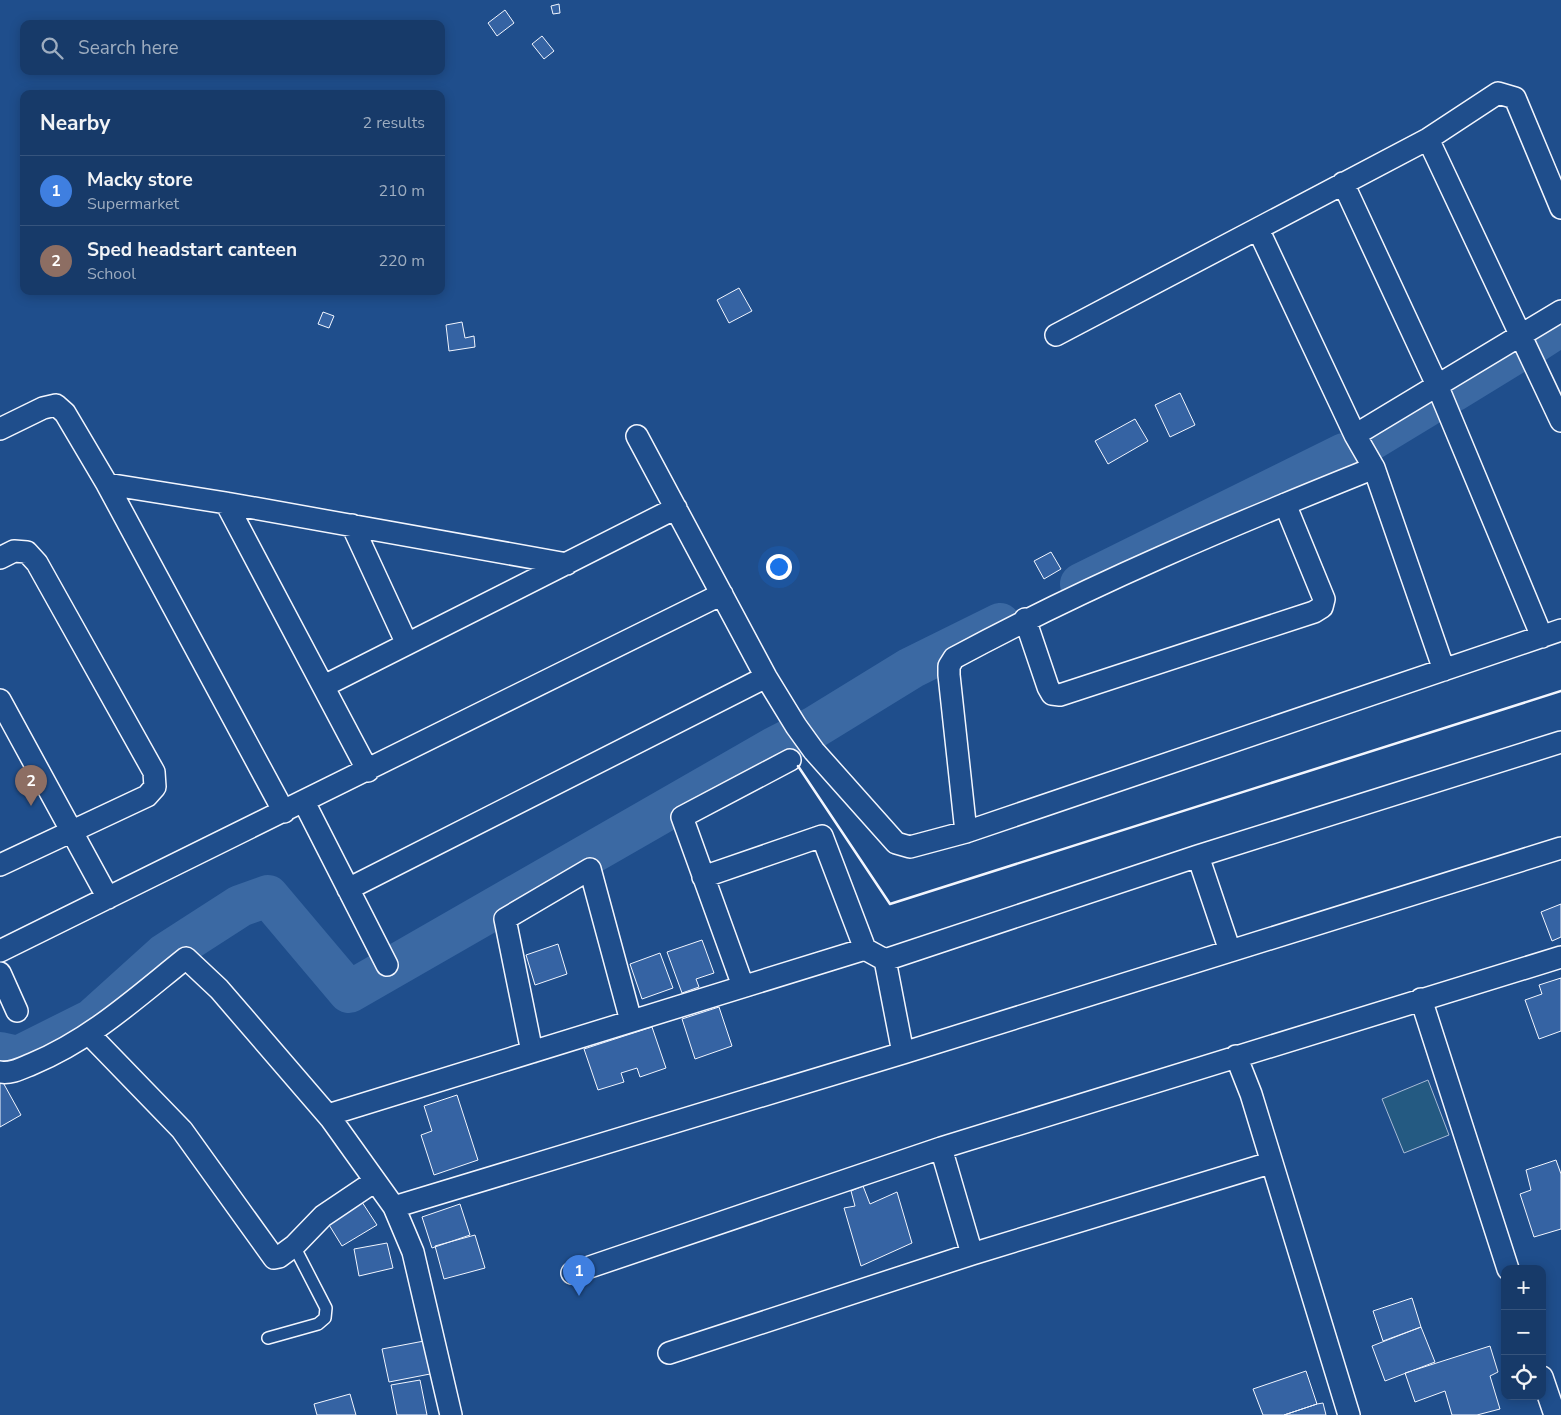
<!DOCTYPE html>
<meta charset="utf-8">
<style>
body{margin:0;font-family:"Nunito Sans",sans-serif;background:#20416f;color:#f1f3f6}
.controls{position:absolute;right:15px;bottom:15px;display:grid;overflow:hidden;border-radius:10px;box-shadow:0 2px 12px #0003}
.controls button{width:45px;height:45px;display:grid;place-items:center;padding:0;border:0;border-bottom:1px solid #36547d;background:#173a69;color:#f1f3f6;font:25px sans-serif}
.you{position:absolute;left:778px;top:566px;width:18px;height:18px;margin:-12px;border:4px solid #fff;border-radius:50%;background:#1a73e8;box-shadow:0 0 0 8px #1a73e833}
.badge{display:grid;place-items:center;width:32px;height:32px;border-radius:50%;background:#ea580c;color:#fff;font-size:16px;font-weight:700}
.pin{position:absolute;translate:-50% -41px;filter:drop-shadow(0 1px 2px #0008)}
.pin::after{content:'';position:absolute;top:26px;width:18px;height:15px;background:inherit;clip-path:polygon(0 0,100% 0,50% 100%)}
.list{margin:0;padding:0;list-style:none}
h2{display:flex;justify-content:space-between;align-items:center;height:65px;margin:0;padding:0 20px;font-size:21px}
h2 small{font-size:16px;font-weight:400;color:#9eadc0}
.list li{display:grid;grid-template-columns:32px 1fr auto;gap:15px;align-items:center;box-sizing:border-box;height:70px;padding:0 20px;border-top:1px solid #36547d}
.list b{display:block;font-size:19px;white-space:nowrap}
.list p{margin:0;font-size:16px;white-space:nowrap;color:#9eadc0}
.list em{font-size:16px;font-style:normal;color:#9eadc0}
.icon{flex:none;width:28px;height:28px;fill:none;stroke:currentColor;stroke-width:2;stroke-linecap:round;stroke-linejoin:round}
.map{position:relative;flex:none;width:1561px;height:1415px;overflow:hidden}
.search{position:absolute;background:#173a69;box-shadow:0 2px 12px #0003;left:20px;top:20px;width:425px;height:55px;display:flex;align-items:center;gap:12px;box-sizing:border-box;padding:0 18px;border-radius:10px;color:#9eadc0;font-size:19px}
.panel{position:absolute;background:#173a69;box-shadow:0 2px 12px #0003;left:20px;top:90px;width:425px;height:205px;border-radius:10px}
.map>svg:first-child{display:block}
</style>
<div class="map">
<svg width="1561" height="1415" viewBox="0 0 1561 1415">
<rect width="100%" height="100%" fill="#1f4e8c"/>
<!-- green -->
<path fill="#245a82" stroke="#a8bbd7" d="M1428,1080L1449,1135L1404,1153L1382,1099Z"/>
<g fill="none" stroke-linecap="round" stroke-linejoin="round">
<!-- river -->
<path stroke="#3b69a3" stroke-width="42" d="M1533,343L1561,325
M1453,391L1515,353
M1372,439L1433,402
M1081,584L1344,454
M0,1053L18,1057L92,1020L164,955L240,906L268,896L349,992L774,748L815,727L911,668L1000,624"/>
</g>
<!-- building -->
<path fill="#3563a3" stroke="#f2f6ff" d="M559,4L560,13L553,14L551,6Z
M505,10L514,23L497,36L488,23Z
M542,36L554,51L544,59L532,44Z
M739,288L752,311L729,323L717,300Z
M323,312L334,316L329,328L318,324Z
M462,322L465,338L474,336L475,347L449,351L446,325Z
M1180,393L1195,425L1170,437L1155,405Z
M1135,419L1148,441L1108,464L1095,441Z
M1051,552L1061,569L1044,579L1034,561Z
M1561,904V937L1552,941L1541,912Z
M702,940L714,973L696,979L699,987L682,993L667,952Z
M558,944L567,974L535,985L526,955Z
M660,953L673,988L642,999L630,964Z
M1561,978V1031L1539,1039L1525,1000L1542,994L1539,985Z
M719,1007L732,1046L695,1059L682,1019Z
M652,1027L666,1068L640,1077L637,1068L621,1073L624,1082L598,1090L584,1049Z
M0,1077L21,1115L0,1127Z
M457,1095L478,1160L434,1175L421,1135L432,1131L424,1106Z
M1556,1160L1561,1174V1229L1534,1237L1520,1194L1531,1190L1526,1170Z
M863,1186L870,1204L897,1192L912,1243L861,1266L844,1208L855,1206L851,1191Z
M360,1199L377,1225L342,1246L326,1220Z
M460,1204L470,1235L432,1248L422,1217Z
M475,1235L485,1268L444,1279L435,1246Z
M387,1243L393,1268L359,1276L354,1249Z
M1412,1298L1421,1327L1383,1341L1373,1311Z
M1421,1327L1435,1362L1385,1381L1372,1346Z
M424,1341L430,1374L389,1382L382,1349Z
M1490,1346L1498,1372L1490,1376L1500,1409L1477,1415H1452L1445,1391L1415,1402L1405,1373Z
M1306,1371L1317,1404L1284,1415H1263L1253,1389Z
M420,1380L427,1415H397L391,1385Z
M350,1394L356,1415H317L314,1404Z
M1323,1403L1326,1415H1284L1317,1404Z"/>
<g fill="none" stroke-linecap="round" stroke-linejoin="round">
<!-- service casing -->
<g stroke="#f2f6ff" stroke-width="14">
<path id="service" d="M268,1338L318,1324L325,1318L326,1308L294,1246"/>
</g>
<!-- minor casing -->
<g stroke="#f2f6ff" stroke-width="24">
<path id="minor" d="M1428,139L1561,421
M1343,183L1437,385L1542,637
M1258,229L1355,435L1374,468L1444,670
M1056,335L1428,139L1498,93L1515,98L1561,208
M0,429L43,408L56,405L65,413L107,484L284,812
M1355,435L1561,311
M637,436L766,677L796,726L814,751L896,843L910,847L966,832L1561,630
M107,484L226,503L567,564
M226,503L368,771
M352,525L407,644
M0,558L14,551L27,552L37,563L154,772L155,787L147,796L0,865
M1025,619L1048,687L1052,694L1060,695L1314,612L1322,607L1324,599L1285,504
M324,686L676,508
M0,700L108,898
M304,802L387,965
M966,832L949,675V666L954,658C1089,585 1232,525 1374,468
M1198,856L1230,951
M703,877L822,836L865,949
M348,889L766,677
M0,951L722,594
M885,960L903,1053
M0,973L17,1011
M743,986L682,817L790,760
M1421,999L1508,1269
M90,1035L182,1130L274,1258L279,1257L294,1246L323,1216L375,1181
M532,1052L505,919L590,869L631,1021
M1236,1056L1251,1094L1349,1415
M0,1072C12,1074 22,1068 32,1064C92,1039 137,997 186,958L219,989L331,1119L394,1207L413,1252L451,1415
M328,1115L865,949L885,960L1198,856L1561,742
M941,1148L972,1254
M394,1207L903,1053L1561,848
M572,1273L941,1148L1561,957
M669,1353L972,1254L1270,1163
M1542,1377L1555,1415"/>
</g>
<!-- service -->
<use href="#service" stroke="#1f4e8c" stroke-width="11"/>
<!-- minor -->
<use href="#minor" stroke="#1f4e8c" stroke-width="21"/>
<!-- wall -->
<path stroke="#f2f6ff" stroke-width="2.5" d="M798,766L890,904L1561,691"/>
</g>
</svg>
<div class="controls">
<button>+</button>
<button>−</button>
<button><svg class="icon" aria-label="locate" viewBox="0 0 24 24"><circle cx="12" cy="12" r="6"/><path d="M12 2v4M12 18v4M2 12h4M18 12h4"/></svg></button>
</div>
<div class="you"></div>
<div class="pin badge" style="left:579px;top:1296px;background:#3f7fe0">1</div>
<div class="pin badge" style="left:31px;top:806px;background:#8d6e63">2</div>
<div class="search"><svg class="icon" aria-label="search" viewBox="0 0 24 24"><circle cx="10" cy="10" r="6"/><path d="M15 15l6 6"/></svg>Search here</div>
<section class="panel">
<h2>Nearby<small>2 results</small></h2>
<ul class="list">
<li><span class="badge" style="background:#3f7fe0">1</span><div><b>Macky store</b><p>Supermarket</p></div><em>210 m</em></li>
<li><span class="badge" style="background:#8d6e63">2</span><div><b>Sped headstart canteen</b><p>School</p></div><em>220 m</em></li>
</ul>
</section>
</div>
